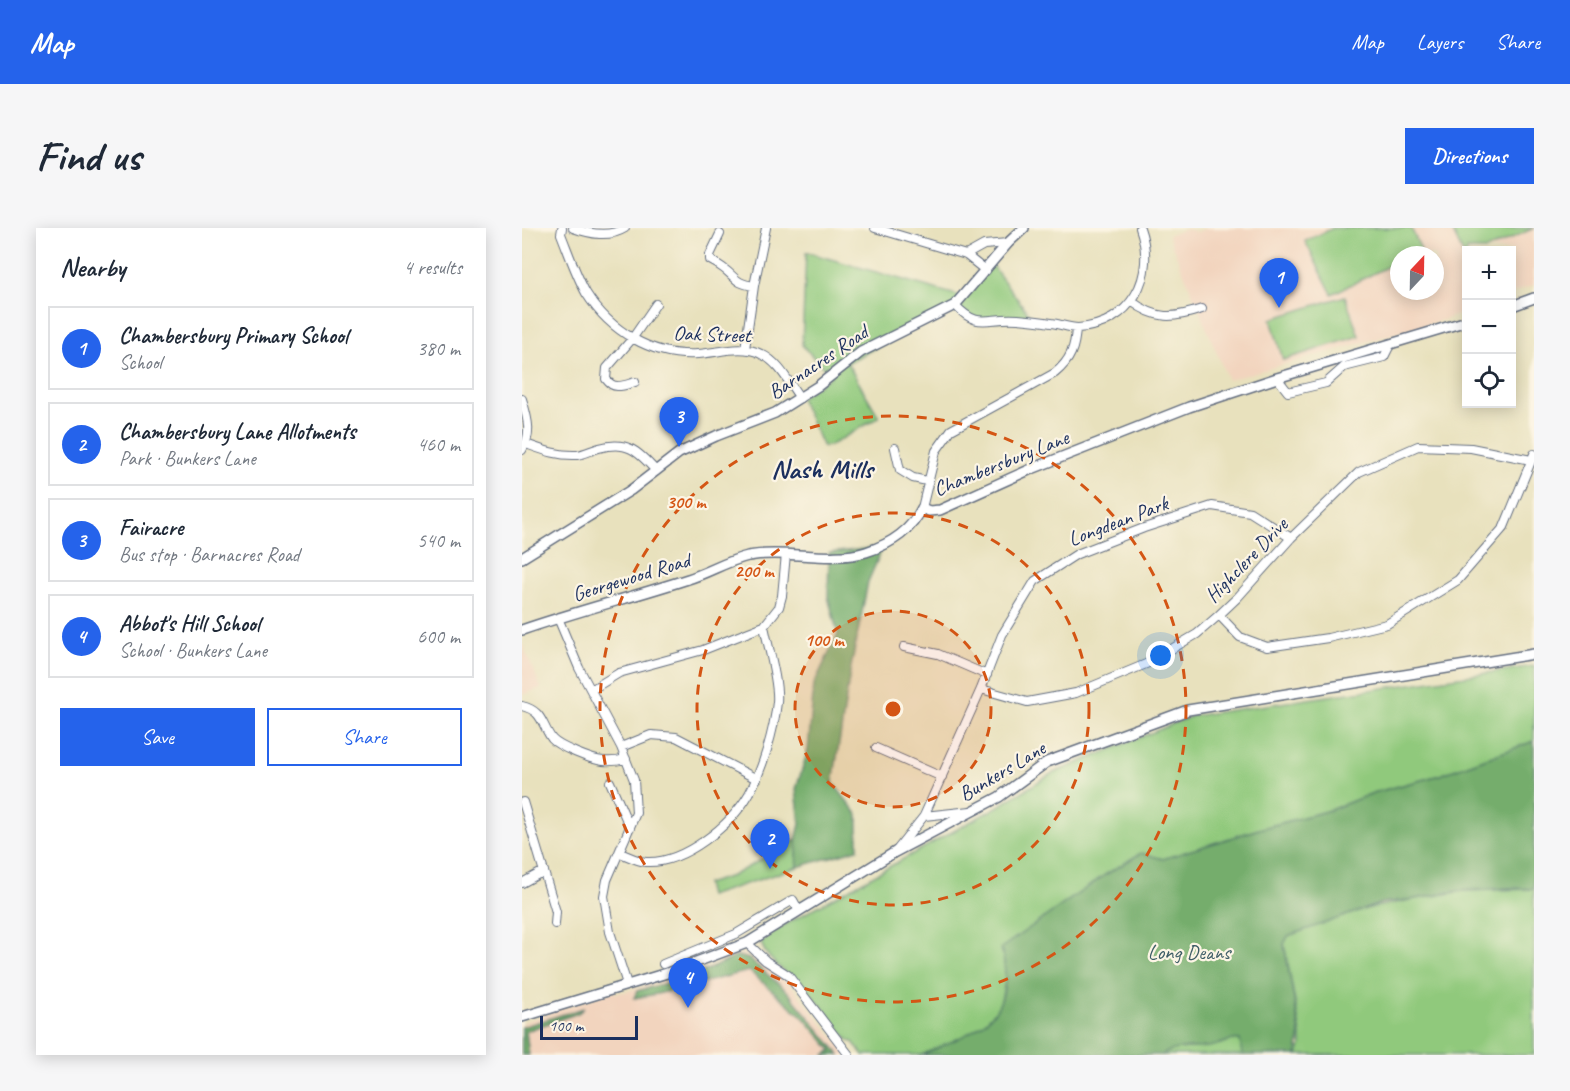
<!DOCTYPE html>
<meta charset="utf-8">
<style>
body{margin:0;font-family:Caveat,sans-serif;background:#f6f6f7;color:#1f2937}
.controls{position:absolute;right:18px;top:18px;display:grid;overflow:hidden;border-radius:0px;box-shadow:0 3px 15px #0003}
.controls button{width:54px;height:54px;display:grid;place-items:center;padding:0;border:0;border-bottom:2px solid #e0e1e3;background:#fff;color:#1f2937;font:30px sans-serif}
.compass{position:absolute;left:868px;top:18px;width:54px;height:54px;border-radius:50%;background:#fff;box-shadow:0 3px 15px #0003;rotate:22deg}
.scale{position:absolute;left:18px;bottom:15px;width:98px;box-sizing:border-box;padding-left:6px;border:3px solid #1b2f5e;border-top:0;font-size:16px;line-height:21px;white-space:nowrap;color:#1b2f5e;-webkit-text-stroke:4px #fcf5e5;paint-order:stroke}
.you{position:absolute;left:639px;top:428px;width:21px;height:21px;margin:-15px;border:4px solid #fff;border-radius:50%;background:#1a73e8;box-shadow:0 0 0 9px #1a73e833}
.badge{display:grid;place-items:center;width:39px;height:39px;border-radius:50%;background:#2563eb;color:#fff;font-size:20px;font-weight:700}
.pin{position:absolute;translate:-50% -50px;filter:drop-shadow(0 2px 3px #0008)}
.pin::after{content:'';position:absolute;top:32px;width:21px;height:18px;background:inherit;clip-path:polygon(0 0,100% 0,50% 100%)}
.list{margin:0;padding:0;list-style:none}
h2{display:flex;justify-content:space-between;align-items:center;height:78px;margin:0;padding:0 24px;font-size:26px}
h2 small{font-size:20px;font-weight:400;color:#747a83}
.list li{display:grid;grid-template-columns:39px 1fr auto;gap:18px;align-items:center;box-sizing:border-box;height:84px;margin:0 12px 12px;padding:0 12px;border:2px solid #e0e1e3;border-radius:0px}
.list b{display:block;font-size:22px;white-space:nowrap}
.list p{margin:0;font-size:20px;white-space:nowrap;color:#747a83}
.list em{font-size:20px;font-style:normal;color:#747a83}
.actions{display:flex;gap:12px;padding:18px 24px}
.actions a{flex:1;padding:14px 0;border:2px solid #2563eb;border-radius:0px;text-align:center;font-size:21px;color:#2563eb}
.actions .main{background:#2563eb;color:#fff}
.icon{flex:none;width:33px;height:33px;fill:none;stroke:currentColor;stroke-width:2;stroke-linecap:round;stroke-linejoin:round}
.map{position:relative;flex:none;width:1012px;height:827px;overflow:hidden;border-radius:0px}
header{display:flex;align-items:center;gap:36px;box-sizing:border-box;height:84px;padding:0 30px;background:#2563eb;color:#fff}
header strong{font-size:28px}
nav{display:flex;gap:33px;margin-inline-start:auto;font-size:21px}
.intro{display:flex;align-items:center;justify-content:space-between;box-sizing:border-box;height:144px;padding:0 36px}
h1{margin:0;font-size:42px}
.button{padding:15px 27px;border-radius:0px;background:#2563eb;color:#fff;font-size:21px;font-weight:700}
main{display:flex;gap:36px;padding:0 36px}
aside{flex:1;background:#fff;border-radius:0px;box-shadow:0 3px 15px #0003}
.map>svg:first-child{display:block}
</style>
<header>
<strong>Map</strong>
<nav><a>Map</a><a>Layers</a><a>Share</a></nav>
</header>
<div class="intro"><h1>Find us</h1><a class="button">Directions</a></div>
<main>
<aside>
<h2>Nearby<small>4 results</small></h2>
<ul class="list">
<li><span class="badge">1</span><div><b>Chambersbury Primary School</b><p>School</p></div><em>380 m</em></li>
<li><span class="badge">2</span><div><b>Chambersbury Lane Allotments</b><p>Park · Bunkers Lane</p></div><em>460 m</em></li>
<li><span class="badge">3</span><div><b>Fairacre</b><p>Bus stop · Barnacres Road</p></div><em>540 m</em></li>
<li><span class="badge">4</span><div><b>Abbot's Hill School</b><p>School · Bunkers Lane</p></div><em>600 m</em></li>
</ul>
<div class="actions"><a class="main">Save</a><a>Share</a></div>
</aside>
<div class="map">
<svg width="1012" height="827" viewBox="0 0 1012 827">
<rect width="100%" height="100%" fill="#fcf5e5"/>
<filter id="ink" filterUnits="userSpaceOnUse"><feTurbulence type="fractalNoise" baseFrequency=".0167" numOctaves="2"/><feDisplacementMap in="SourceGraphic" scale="12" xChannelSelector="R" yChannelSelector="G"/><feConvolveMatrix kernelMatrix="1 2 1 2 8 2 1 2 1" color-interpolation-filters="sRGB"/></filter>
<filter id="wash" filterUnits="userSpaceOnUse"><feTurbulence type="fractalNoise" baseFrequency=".008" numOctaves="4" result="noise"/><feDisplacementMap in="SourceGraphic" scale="24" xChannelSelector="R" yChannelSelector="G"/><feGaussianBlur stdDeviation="1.35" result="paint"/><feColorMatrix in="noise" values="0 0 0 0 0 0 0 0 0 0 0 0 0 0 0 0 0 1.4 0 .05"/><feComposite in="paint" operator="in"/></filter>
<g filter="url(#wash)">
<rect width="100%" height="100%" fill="#e8e1bd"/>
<!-- built -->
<path fill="#f2d4be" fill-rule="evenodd" d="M684,0H1012V57L990,65V22H945L944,83L925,91L706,152L646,7L665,1L675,4ZM877,27H913V63H877Z
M0,415L19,460L0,467Z
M216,726H221L240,735L267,755L326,827H0V797L2,794L92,763L93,765L102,764L182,741Z"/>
<!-- green -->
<path fill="#90c97c" stroke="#567c6d" stroke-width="1.5" d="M811,0H889L899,22L889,27H877V33L810,66L783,13Z
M929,0H1012L964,22H945L944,32Z
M284,24L441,69L469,36L512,93H454L433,77L325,135L357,189L309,217L301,219L278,170L309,148L280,117Z
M823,68L837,108L761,132L749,91Z
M1012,438V513L918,547L851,565L808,582L737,601L641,631L619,625L583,647L480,720L485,744L479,773L476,781L455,802L400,827H341L331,814L327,813C315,798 304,783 291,768C277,753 243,734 239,714L264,696L475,579L529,546L670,488Z
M274,612L276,639L187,668L184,656L210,648Z
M1012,661V827H776L779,818V806L762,716L767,706L843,681L893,671L942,663Z
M718,810L721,827H640L647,821L690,818Z"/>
<!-- forest -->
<path fill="#74ad6c" stroke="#486e65" stroke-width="1.5" d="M361,319L346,354L328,444L311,555L336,587V621L276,639L274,612L278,596L274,561L286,522L292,456L316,406L306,369L307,325Z
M1012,513V661L987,660L936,663L893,671L860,675L766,708L762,716L778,805L775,827H720L718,812C709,810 701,816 691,818C674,822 655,817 640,827H400C454,802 497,791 479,720L583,647L619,625L641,631L737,601L808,582L851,565L918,547Z
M216,728L227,731L265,763L318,827H303L310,822L280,788L227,743L135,766L112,770L115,763L171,748Z
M62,780L56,785L4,803L7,827H0V799Z"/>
</g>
<g filter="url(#ink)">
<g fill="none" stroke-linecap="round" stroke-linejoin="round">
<!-- minor casing -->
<g stroke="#636d7f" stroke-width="10">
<path id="minor" d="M40,0L39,6C47,26 54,47 64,65C88,103 130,129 176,126C196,125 220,116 239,126C257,134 267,155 278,170
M51,0C68,6 87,10 103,0
M353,0L444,27L464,43
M198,6L188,27V32C192,34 197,37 201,40C215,50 212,55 232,58
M444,27L462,17L486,15
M609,73C635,92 650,91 680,81
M433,77C457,103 466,88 496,91C507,92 518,93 529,95C538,96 547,100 556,100C609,97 635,48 618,0
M223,121L232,58L244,0
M755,150L766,164L804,155L822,139L862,129L868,117
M113,154C100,158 92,162 84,151L85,140L110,111L134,76
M0,171C5,189 11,205 0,222
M4,216C21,222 36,228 55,227C62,226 70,222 77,220C105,212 116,223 134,243
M373,220L378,242L391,250L405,253
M400,280L414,223L429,202L533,145C549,132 553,119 554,100
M697,387L718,409L745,419L806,410L865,396L936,352L982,299L1012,226
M36,390L57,440L99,519L112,552L114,585L85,652L82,668L88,704L105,756
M382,419L416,426L465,447
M459,461L505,474L554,465L624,436L675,406L697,387L716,369L769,310L837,244L896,218L949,220L1009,232
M69,462L97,445L181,422L242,398
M0,478C21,483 19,496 30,511C37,519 70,532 81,533C89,534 96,533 104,531
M99,519L129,507L154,509L235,551
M354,520L420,549
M88,554L108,600
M1,574L34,684L33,696
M402,588L449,583
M375,622L402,588L459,461L480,407L513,353L555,326L622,300L690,278L728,284L769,310
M98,625C106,628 115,633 124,634C162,636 209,597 227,566C241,540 252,503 255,474C257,455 246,418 242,398L257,379L260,368L264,326
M0,655L22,643
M225,715L244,733L266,747L327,827
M141,736L214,706L271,672L277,683"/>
</g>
<!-- tertiary casing -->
<g stroke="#636d7f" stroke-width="12">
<path id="tertiary" d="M990,78L1012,70
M0,330L109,262L157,225L194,208L253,185L296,158L339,124L433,77L486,15L502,0
M0,402C55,383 111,369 166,351C186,345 205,333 226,328C264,321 308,335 344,324C369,316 389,303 400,280L407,283L418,282L507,242L667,179L755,150L945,93
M0,789L145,745L225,715L373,624L477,569L525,534L666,482L1012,426"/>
</g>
<!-- minor -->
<use href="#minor" stroke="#fff" stroke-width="8"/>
<!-- tertiary -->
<use href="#tertiary" stroke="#fff" stroke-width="9"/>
</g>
</g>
<!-- distance rings -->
<circle cx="371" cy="481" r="98" fill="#d45514" fill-opacity=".12"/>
<g fill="none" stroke="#d45514" stroke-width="3" stroke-dasharray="10 8">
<circle cx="371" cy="481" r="98"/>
<circle cx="371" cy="481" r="196"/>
<circle cx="371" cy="481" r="293"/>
</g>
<g text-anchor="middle" stroke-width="4.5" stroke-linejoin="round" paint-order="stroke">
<!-- street labels -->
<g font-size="21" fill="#1b2f5e" stroke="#fcf5e5">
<text transform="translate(190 106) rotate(2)" y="7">Oak Street</text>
<text transform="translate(296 134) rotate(-34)" y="7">Barnacres Road</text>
<text transform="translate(479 235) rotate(-22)" y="7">Chambersbury Lane</text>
<text transform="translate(596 293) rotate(-21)" y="7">Longdean Park</text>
<text transform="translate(724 332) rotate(-46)" y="7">Highclere Drive</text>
<text transform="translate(109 349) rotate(-17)" y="7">Georgewood Road</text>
<text transform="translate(480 543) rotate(-31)" y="7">Bunkers Lane</text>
</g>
<!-- park labels -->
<g font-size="21" fill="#3e5d67" stroke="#fcf5e5">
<text x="667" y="731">Long Deans</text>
</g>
<!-- district labels -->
<g font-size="27" font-weight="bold" fill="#1b2f5e" stroke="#fcf5e5">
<text x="300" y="250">Nash Mills</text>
</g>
</g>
<circle cx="371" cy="481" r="9" fill="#d45514" stroke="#fcf5e5" stroke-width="3"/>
<g font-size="18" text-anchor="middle" font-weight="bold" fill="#d45514" stroke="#fcf5e5" stroke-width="4.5" stroke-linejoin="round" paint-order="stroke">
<text x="164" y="280">300 m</text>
<text x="232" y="349">200 m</text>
<text x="302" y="418">100 m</text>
</g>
</svg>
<div class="controls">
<button>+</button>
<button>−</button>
<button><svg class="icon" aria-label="locate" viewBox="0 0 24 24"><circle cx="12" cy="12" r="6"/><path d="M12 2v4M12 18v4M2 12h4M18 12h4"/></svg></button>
</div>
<svg class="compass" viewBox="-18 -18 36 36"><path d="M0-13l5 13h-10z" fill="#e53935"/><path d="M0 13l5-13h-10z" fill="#747a83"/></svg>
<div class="scale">100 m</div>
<div class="you"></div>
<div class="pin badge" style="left:757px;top:80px">1</div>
<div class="pin badge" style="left:248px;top:641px">2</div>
<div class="pin badge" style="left:157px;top:219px">3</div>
<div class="pin badge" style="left:166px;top:780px">4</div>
</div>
</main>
